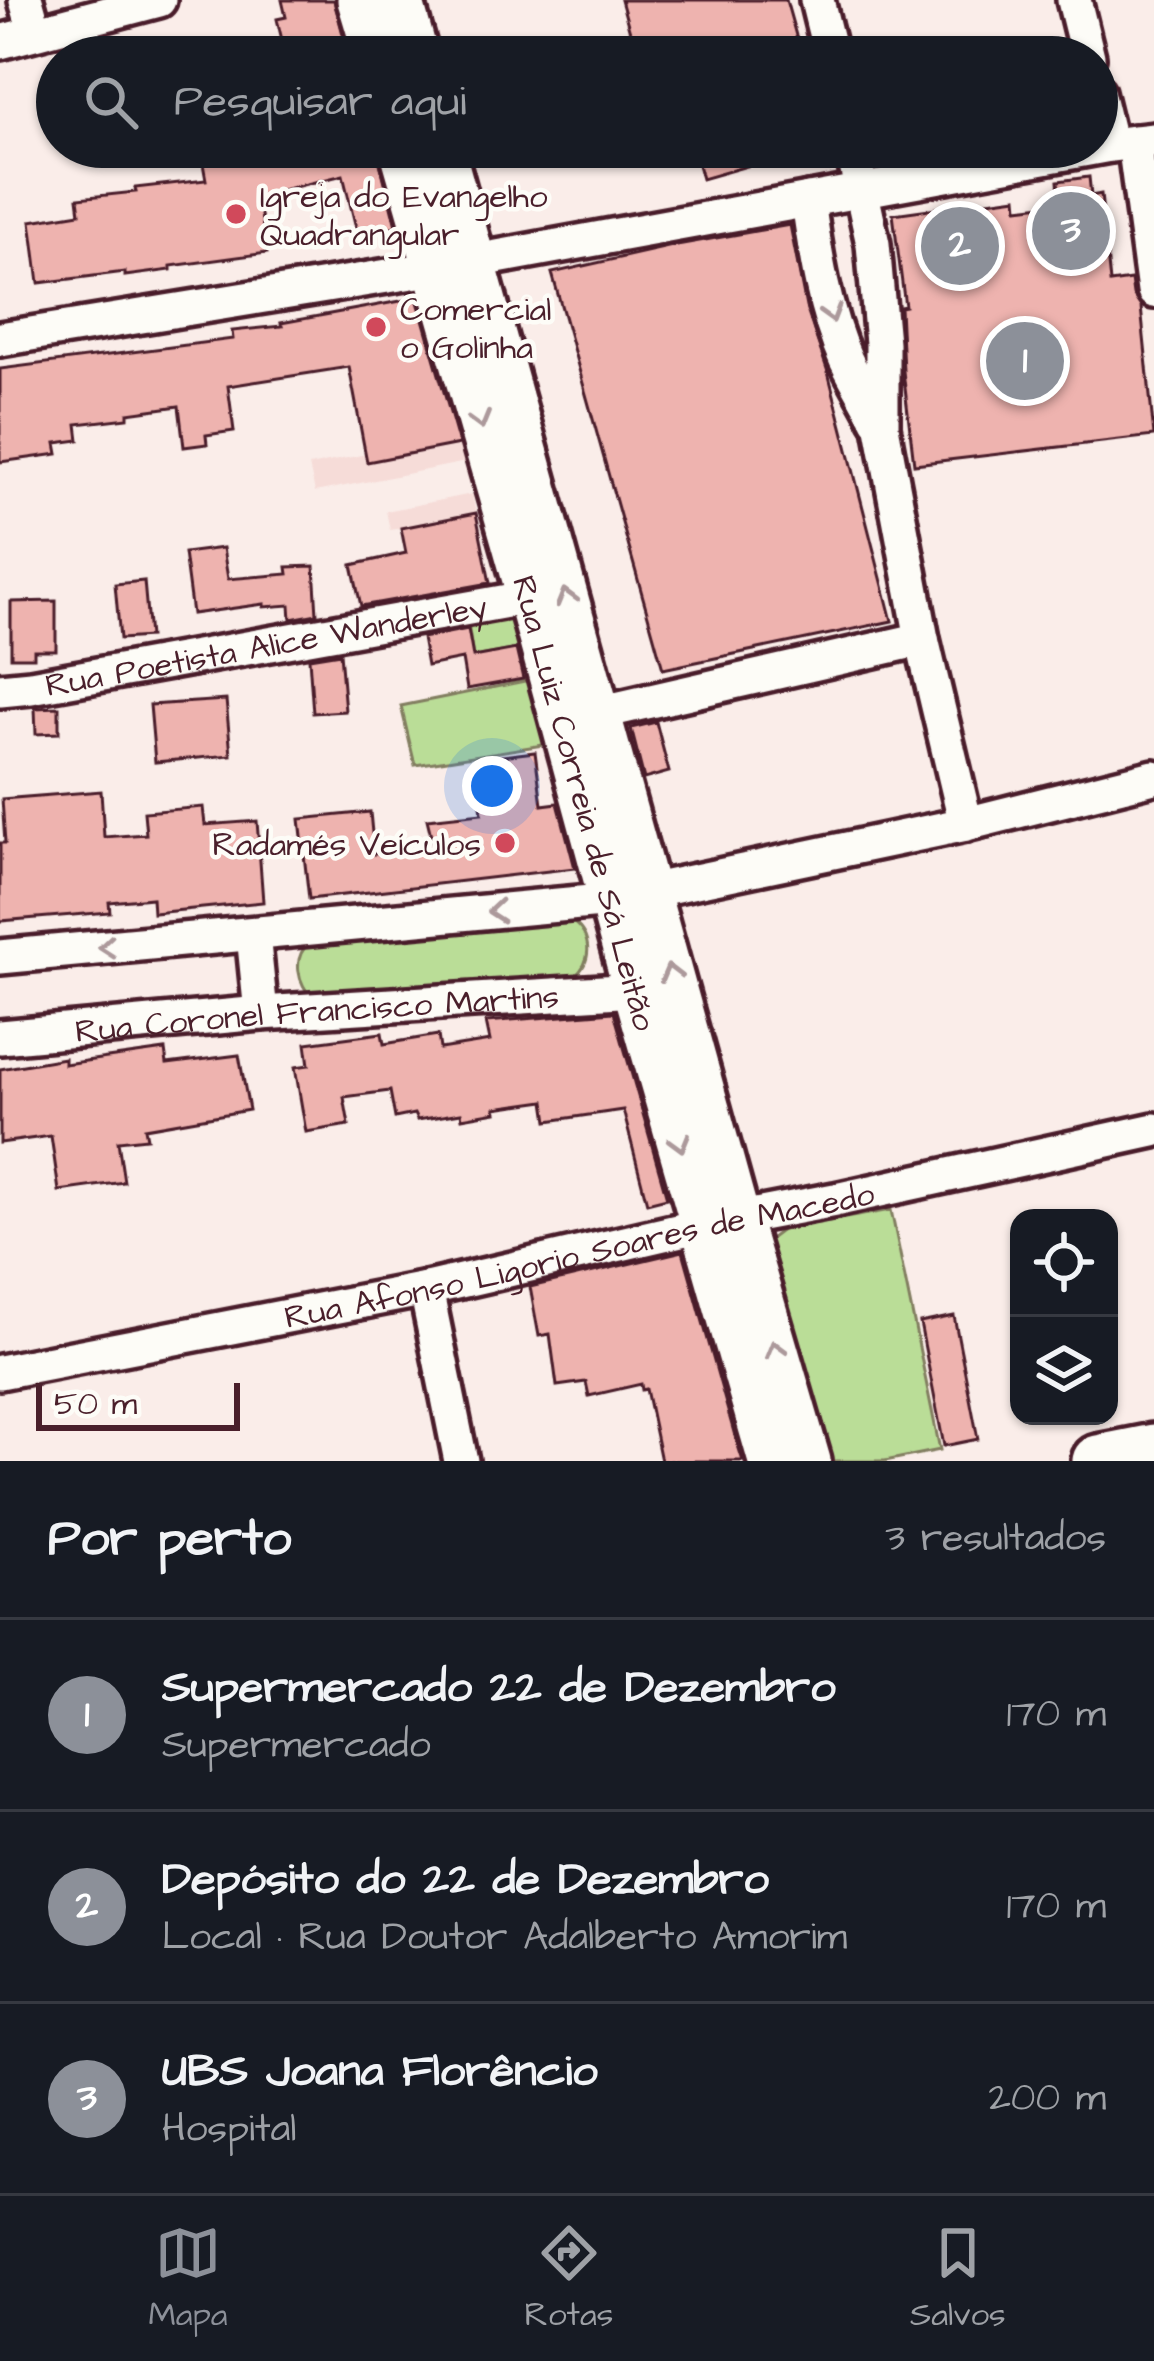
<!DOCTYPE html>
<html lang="pt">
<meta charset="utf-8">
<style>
body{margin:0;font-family:"Architects Daughter",sans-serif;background:#242831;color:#f1f3f6}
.controls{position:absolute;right:36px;bottom:36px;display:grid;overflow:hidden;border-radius:24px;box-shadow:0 3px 9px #0004}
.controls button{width:108px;height:108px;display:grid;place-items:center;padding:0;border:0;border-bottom:3px solid #363941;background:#171b24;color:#f1f3f6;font:60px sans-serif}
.scale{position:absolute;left:36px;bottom:30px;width:204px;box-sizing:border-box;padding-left:12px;border:6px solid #4a1f2b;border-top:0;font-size:33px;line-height:42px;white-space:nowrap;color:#4a1f2b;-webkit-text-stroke:9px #fdfcf7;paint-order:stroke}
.you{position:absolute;left:492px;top:786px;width:42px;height:42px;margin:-30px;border:9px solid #fff;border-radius:50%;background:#1a73e8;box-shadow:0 0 0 18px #1a73e833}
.badge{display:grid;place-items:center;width:78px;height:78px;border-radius:50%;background:#8c9099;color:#fff;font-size:39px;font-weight:700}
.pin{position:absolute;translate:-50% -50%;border:6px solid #fff;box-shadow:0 3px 12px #0006}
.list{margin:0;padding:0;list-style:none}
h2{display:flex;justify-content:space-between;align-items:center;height:156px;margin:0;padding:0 48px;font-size:51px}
h2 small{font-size:39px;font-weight:400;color:#9ea1a6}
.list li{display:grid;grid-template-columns:78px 1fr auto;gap:36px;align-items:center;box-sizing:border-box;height:192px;padding:0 48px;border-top:3px solid #363941}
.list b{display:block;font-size:45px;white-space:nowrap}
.list p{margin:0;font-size:39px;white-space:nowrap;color:#9ea1a6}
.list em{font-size:39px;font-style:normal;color:#9ea1a6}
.icon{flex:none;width:66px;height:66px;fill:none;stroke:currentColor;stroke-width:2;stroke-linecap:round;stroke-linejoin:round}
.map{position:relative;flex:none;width:1154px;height:1461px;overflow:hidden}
.search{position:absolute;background:#171b24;box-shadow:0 3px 9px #0004;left:36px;right:36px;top:36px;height:132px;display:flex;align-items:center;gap:30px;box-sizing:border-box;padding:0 42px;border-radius:66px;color:#9ea1a6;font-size:45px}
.sheet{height:732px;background:#171b24}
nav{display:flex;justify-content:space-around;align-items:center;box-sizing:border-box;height:168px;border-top:3px solid #363941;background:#171b24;font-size:33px;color:#9ea1a6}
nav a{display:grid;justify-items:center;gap:6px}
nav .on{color:#8c9099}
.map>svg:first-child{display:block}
</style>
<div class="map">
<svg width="1154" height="1461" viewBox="0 0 1154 1461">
<rect width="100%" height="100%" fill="#faede9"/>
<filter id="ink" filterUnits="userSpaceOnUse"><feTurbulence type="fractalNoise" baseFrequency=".00833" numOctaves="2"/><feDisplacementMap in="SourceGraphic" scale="24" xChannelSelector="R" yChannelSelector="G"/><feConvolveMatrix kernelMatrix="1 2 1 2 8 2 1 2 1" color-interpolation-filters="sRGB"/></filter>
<g filter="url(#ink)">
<!-- built -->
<path fill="#f6dcd8" d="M463,444L466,462L315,492L309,466L366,454L368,462Z
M472,494L476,513L390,530L386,511Z"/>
<!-- green -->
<path fill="#badd97" stroke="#827e61" stroke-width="3" d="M512,616L517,649L473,657L468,624Z
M540,678L556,743L415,765L401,706Z
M568,919C591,932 595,959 574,977L313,999C298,983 291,958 310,942Z
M891,1210L940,1450L885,1461H824L767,1241L783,1229Z"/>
<!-- building -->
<path fill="#eeb3af" stroke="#4a1f2b" stroke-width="3" d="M282,0H334L349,57H286L277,19L286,17Z
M621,0H786L802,57H637Z
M274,147H376L396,226L358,236L343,175L258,196L267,253L171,266V270L125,276V272L39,283L31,221L80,213L78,198L136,192L135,188L206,180L202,158Z
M693,147H791L792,153L702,179Z
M1089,177L1091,196L1101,194L1110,283L1131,280L1133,295L1141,307L1154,436L914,464L903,371L900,307L905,306L893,214L1017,197L1018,208L1060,203L1058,181Z
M790,225L806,307L828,372L892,621L663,669L552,273L677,245Z
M417,298L459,444L367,462L349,367L228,386L234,431L206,435L207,444L184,447L179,406L128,413V418L77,424L79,440L56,443L58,454L0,462V369L233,339L232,331L282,326L281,323Z
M476,513L490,583L361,606L352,565L406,553L401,528Z
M223,548L228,579L288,574L287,567L314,566L317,614L291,619L290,605L264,607V604L192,614L184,553Z
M144,581L149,637L120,639L115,584Z
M56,601V650H34V657H11V602Z
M468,629L473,657L516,649L523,679L467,689L462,659L427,666L422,638Z
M340,653L345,711L313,713L309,658Z
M226,700L231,755L155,762L150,705Z
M59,707V733L36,734L35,708Z
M656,722L669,772L644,779L631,728Z
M535,752L542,805L558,803L575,868L309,899L300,819L370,812L374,854L434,848L427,819L482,813L475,759Z
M101,791L104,837L146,834L144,812L203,807L205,825L257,821L263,902L153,913L152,898L109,902L110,912L0,921V843H5L2,799Z
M614,1012L667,1198L647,1203L623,1110L548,1121L545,1101L495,1108L496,1112L462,1118L461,1113L417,1120L414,1114L395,1118L390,1091L344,1097L349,1125L306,1132L295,1067L309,1065L306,1043L382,1033L384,1044L438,1035L440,1049L490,1041L486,1022Z
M165,1050L167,1064L239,1055L249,1110L145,1128L147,1138L118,1141L124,1182L59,1191L51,1136L0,1143V1069L64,1058V1064Z
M683,1251L735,1436L743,1461H661L646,1389L642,1390L641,1384L589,1396L586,1382L557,1386L550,1334L539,1336L530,1287Z
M954,1316L978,1439L944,1446L920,1323Z"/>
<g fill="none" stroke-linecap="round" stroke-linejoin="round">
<!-- minor casing -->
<g stroke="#4a1f2b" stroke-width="42">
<g id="minor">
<path d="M26,0L35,32"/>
<path d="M817,0L831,57"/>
<path d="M1074,0L1088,57"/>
<path d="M0,42L159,0"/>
<path d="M1097,92L1110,145"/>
<path d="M1134,142L1154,291"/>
<path d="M852,147L873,244L882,343V427L922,639L966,824"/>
<path d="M808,200C815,253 824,311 846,360C856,381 868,400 878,420"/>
<path d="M0,339L437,268L1110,145L1154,140"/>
<path id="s1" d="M0,690L31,687L530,597"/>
<path d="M598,713L922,639"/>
<path d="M648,891L966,824L1154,777"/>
<path d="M253,934L261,1013"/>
<path d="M0,957L612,900"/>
<path id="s2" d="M0,1037L261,1013L636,990"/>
<path d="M426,1289L461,1461"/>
<path id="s3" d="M0,1372L426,1289L703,1225L835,1200L1154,1130"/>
</g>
</g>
<!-- secondary casing -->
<g stroke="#4a1f2b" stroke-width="54">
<g id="secondary">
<path d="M360,0L377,57"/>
<path d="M400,0L416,57"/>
<path id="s4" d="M402,147L530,597L636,990L771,1461"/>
<path d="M441,147L737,1218L808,1461"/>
</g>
</g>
<!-- primary casing -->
<g stroke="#4a1f2b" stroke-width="60">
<path id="primary" d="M1098,1461L1154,1450"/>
</g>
<!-- minor -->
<use href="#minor" stroke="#fdfcf7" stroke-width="33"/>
<!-- secondary -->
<use href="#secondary" stroke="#fdfcf7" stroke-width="45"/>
<!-- primary -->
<use href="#primary" stroke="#fdfcf7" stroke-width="51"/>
</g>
<!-- one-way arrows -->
<defs><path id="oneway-chevron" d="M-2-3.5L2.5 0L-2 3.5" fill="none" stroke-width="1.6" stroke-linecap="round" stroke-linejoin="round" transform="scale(3)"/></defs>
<g stroke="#ac999b">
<use href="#oneway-chevron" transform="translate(831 314) rotate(73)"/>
<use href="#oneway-chevron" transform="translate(480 421) rotate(74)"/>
<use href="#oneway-chevron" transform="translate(566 597) rotate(-106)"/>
<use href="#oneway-chevron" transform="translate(496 911) rotate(175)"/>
<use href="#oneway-chevron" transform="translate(107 947) rotate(175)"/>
<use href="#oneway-chevron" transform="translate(670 973) rotate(-105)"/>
<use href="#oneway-chevron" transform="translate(680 1143) rotate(74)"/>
<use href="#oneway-chevron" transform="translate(775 1349) rotate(-106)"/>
</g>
</g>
<!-- markers -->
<g fill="#d1495b" stroke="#fdfcf7" stroke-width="4.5">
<circle cx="236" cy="214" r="12"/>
<circle cx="376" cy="327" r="12"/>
<circle cx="505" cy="843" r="12"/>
</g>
<g text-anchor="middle" stroke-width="9" stroke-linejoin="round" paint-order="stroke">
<!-- poi labels -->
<g font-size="33" fill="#4a1f2b" stroke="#fdfcf7" text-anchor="start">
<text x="260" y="207">Igreja do Evangelho<tspan x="260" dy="38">Quadrangular</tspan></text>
<text x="400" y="320">Comercial<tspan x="400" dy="38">o Golinha</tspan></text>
<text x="481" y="855" text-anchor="end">Radamés Veículos</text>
</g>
<!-- street labels -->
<g font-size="33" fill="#4a1f2b" stroke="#fdfcf7">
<text dy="12" stroke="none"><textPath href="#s1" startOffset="270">Rua Poetista Alice Wanderley</textPath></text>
<text dy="12" stroke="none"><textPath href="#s4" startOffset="681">Rua Luiz Correia de Sá Leitão</textPath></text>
<text dy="12" stroke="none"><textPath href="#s2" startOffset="318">Rua Coronel Francisco Martins</textPath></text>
<text dy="12" stroke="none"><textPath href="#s3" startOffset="591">Rua Afonso Ligorio Soares de Macedo</textPath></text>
</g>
</g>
</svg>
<div class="controls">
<button><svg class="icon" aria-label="locate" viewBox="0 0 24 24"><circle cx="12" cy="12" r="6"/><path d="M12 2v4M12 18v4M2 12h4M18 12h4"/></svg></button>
<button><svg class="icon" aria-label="layers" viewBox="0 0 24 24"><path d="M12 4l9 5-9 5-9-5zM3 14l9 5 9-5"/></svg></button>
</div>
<div class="scale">50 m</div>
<div class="you"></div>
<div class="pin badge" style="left:1025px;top:361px">1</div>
<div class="pin badge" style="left:960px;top:246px">2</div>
<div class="pin badge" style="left:1071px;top:231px">3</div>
<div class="search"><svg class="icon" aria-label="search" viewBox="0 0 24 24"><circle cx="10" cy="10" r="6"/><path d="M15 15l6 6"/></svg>Pesquisar aqui</div>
</div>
<section class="sheet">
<h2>Por perto<small>3 resultados</small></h2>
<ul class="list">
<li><span class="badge">1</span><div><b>Supermercado 22 de Dezembro</b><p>Supermercado</p></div><em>170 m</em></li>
<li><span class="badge">2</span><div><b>Depósito do 22 de Dezembro</b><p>Local · Rua Doutor Adalberto Amorim</p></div><em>170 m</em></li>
<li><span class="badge">3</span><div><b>UBS Joana Florêncio</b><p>Hospital</p></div><em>200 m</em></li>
</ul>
</section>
<nav>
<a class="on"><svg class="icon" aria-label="map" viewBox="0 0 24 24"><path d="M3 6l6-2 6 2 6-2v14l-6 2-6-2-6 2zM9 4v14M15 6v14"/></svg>Mapa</a>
<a><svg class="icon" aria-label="directions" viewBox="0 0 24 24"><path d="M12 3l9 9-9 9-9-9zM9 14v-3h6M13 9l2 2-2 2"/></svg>Rotas</a>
<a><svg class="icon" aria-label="saved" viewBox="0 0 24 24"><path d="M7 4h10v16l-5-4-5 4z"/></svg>Salvos</a>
</nav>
